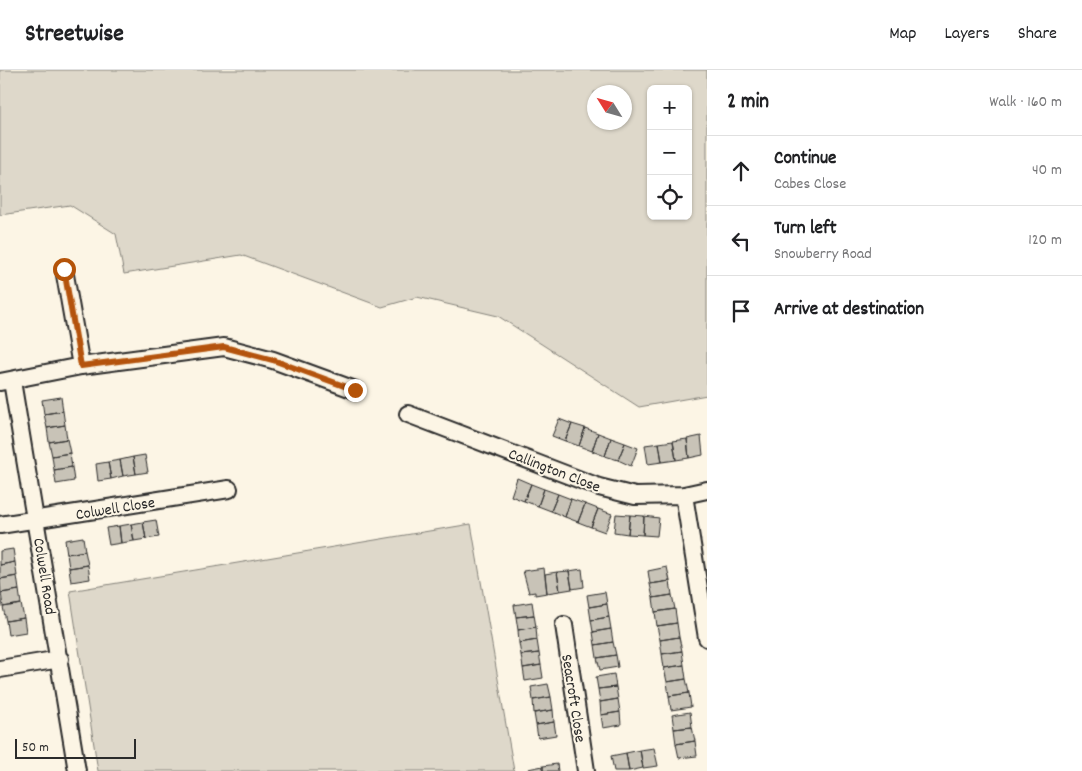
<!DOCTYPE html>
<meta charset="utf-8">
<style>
body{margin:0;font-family:Dekko,sans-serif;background:#f6f6f6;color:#202124}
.controls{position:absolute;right:15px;top:15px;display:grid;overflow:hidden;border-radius:8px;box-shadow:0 1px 4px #0004}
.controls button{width:45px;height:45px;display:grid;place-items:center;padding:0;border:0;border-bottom:1px solid #e0e0e0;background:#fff;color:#202124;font:25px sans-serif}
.compass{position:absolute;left:587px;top:15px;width:45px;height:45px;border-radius:50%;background:#fff;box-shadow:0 1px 4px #0004;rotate:307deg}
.scale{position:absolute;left:15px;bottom:12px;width:121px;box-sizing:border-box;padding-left:5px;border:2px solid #2b2b2b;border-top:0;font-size:14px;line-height:18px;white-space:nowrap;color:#2b2b2b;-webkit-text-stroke:4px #fcf5e5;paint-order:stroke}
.stop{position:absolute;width:15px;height:15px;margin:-11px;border:4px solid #b45309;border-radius:50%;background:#fff}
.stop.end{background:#b45309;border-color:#fff;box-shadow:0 1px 5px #0008}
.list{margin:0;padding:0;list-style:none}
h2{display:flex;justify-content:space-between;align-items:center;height:65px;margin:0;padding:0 20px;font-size:21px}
h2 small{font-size:16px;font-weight:400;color:#757577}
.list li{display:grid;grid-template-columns:32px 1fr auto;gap:15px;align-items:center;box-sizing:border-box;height:70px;padding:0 20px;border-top:1px solid #e0e0e0}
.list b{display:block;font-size:19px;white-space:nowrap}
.list p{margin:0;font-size:16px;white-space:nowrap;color:#757577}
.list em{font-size:16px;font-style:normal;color:#757577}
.icon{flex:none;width:28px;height:28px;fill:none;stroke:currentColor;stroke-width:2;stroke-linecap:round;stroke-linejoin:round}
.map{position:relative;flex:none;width:707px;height:701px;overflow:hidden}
header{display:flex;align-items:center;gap:30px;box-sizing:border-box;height:70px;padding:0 25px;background:#fff;border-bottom:1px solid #e0e0e0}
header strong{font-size:24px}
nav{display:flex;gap:28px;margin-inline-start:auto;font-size:18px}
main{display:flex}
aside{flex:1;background:#fff}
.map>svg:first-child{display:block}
</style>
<header>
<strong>Streetwise</strong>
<nav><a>Map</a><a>Layers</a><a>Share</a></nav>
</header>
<main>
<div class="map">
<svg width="707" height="701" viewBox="0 0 707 701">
<rect width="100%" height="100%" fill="#fcf5e5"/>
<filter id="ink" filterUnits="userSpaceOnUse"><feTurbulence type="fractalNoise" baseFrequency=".02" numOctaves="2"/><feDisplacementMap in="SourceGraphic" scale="10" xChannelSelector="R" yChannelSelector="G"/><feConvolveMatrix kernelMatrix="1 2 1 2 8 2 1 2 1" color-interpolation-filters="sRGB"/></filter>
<g filter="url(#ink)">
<!-- green -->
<path fill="#ded8ca" stroke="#84827a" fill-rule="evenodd" d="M0,0H707V325L639,337L498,246L417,227L382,237L241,185L124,204L116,164L70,135L0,145ZM651,19H688V146H651ZM594,22H624V52H594Z
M471,454L514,701H98L70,521Z"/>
<!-- building -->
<path fill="#c8c3b7" stroke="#2b2b2b" d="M61,327L63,341L44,344L42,330Z
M63,341L65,355L47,358L44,344Z
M559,349L572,354L565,371L552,366Z
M572,354L585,358L579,376L565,371Z
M65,355L67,369L49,372L47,358Z
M585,358L598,363L592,381L579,376Z
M598,363L611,368L605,386L592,381Z
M701,366L703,385L689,388L687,369Z
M611,368L625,373L618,390L605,386Z
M67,369L70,383L52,386L49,372Z
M687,369L689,388L676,390L673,371Z
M673,371L676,390L662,392L659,373Z
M625,373L638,378L631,396L618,390Z
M659,373L662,392L648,394L645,375Z
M70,383L72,397L54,400L52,386Z
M145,385L148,402L136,404L133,387Z
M133,387L136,404L123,406L120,390Z
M120,390L123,406L111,409L108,392Z
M108,392L111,409L98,411L96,394Z
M72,397L74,411L56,414L54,400Z
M517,408L531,414L524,431L511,426Z
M531,414L544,419L538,436L524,431Z
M544,419L558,424L551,441L538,436Z
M558,424L571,429L565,447L551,441Z
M571,429L585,434L578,452L565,447Z
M585,434L598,439L591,457L578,452Z
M598,439L612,444L605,462L591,457Z
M616,444L630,445L628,464L614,462Z
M630,445L644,446L643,465L628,464Z
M644,446L659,448L657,466L643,465Z
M156,450L159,467L146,469L143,452Z
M143,452L146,469L134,471L131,454Z
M131,454L134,471L121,473L119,456Z
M119,456L121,473L109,475L106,458Z
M83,467L85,481L67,484L65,470Z
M13,479L15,492L0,495V481Z
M85,481L88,495L69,498L67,484Z
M15,492L17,506L0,509V495Z
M88,495L90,509L71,512L69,498Z
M667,497L670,511L650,514L648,501Z
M544,498L547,523L535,525V522L529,523L523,501Z
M582,499L584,517L572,519L569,501Z
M569,501L572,519L560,521L557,502Z
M557,502L560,521L547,523L545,504Z
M17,506L19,520L1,523L0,509Z
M670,511L672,525L653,528L650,514Z
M19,520L21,534L3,537L1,523Z
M605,522L607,534L589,537L587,525Z
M672,525L675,539L655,542L653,528Z
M532,532L534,545L516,547L514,535Z
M21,534L24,548L6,551L3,537Z
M607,534L609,547L591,550L589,537Z
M675,539L677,553L657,556L655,542Z
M534,545L536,557L518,560L516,547Z
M609,547L611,559L593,562L591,550Z
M24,548L26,562L8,565L6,551Z
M677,553L679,567L660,570L657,556Z
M536,557L537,570L519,573L518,560Z
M611,559L613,572L595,575L593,562Z
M679,567L682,581L662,584L660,570Z
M537,570L539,583L521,585L519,573Z
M613,572L616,585L597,588L595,575Z
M682,581L684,595L664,598L662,584Z
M539,583L541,595L523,598L521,585Z
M616,585L618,597L600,600L597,588Z
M541,595L543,608L525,611L523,598Z
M684,595L686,609L667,612L664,598Z
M614,604L616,617L598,619L596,607Z
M686,609L689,623L669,626L667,612Z
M548,614L551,627L533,630L531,617Z
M616,617L618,629L600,632L598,619Z
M689,623L691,637L671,640L669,626Z
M551,627L553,640L534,643L533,630Z
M618,629L620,642L601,645L600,632Z
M553,640L554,652L536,655L534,643Z
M620,642L621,655L603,658L601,645Z
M690,642L692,657L674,659L672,645Z
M554,652L556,665L538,668L536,655Z
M692,657L695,671L676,674L674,659Z
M695,671L697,686L679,688L676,674Z
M654,678L658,696L643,698L640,680Z
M640,680L643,698L629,701L626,683Z
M626,683L629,701H614L611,686Z
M557,694L558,701H543V696Z
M543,696V701H528V699Z"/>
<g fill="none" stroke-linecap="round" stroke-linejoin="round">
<!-- minor casing -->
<g stroke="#2b2b2b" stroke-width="20">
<path id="minor" d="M64,199L81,296
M12,311L77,701
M0,312L81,296L224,277L273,290L355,320
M408,344L599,417L635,426L684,425L707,420
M684,425L707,568
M0,455L229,419
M564,555L586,701
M0,599L60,589"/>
</g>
<!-- minor -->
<use href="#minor" stroke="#fcf5e5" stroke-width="16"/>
</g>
</g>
<g fill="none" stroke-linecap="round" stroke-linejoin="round" filter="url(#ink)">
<!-- route -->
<path stroke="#b45309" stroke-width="6" d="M64,199L81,296L224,277L273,290L355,320"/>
</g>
<g text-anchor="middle" stroke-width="4" stroke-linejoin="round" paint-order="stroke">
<!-- street labels -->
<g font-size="16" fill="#2b2b2b" stroke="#fcf5e5">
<text transform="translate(555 399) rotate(21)" y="6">Callington Close</text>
<text transform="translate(115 437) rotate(-9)" y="6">Colwell Close</text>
<text transform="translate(46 506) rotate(81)" y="6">Colwell Road</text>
<text transform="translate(575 628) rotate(81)" y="6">Seacroft Close</text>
</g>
</g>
</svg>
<div class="controls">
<button>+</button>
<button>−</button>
<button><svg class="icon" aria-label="locate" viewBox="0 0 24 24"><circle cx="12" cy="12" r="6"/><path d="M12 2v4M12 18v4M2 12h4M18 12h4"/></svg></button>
</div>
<svg class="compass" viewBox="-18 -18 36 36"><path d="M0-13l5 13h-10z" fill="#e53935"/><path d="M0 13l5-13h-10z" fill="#757577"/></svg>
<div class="scale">50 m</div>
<div class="stop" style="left:64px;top:199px"></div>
<div class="stop end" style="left:355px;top:320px"></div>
</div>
<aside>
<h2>2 min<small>Walk · 160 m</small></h2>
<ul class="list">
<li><svg class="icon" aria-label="ahead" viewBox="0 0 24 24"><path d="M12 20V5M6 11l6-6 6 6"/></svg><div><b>Continue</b><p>Cabes Close</p></div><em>40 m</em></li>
<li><svg class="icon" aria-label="left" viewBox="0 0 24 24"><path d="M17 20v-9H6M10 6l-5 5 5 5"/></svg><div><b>Turn left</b><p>Snowberry Road</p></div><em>120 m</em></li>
<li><svg class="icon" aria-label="arrive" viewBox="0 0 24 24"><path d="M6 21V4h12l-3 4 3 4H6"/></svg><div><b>Arrive at destination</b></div></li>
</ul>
</aside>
</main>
